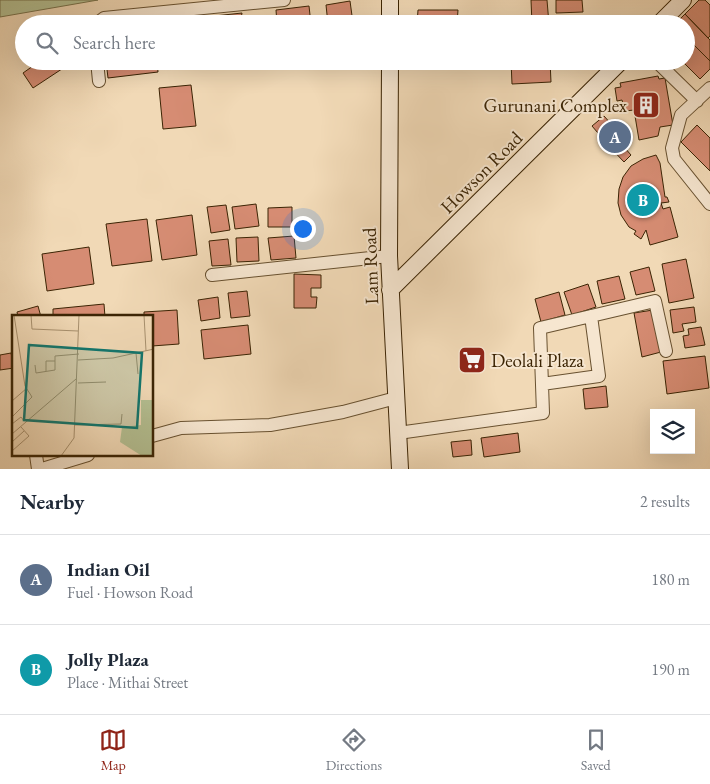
<!DOCTYPE html>
<meta charset="utf-8">
<style>
body{margin:0;font-family:"EB Garamond",serif;background:#f2f2f3;color:#1f2937}
.controls{position:absolute;right:15px;bottom:15px;display:grid;overflow:hidden;border-radius:0px;box-shadow:0 5px 20px #0002}
.controls button{width:45px;height:45px;display:grid;place-items:center;padding:0;border:0;border-bottom:1px solid #e0e1e3;background:#fff;color:#1f2937;font:25px sans-serif}
.you{position:absolute;left:302px;top:228px;width:18px;height:18px;margin:-12px;border:4px solid #fff;border-radius:50%;background:#1a73e8;box-shadow:0 0 0 8px #1a73e833}
.badge{display:grid;place-items:center;width:32px;height:32px;border-radius:50%;background:#8f2418;color:#fff;font-size:16px;font-weight:700}
.pin{position:absolute;translate:-50% -50%;border:2px solid #fff;box-shadow:0 1px 5px #0006}
.list{margin:0;padding:0;list-style:none}
h2{display:flex;justify-content:space-between;align-items:center;height:65px;margin:0;padding:0 20px;font-size:21px}
h2 small{font-size:16px;font-weight:400;color:#747a83}
.list li{display:grid;grid-template-columns:32px 1fr auto;gap:15px;align-items:center;box-sizing:border-box;height:90px;padding:0 20px;border-top:1px solid #e0e1e3}
.list b{display:block;font-size:19px;white-space:nowrap}
.list p{margin:0;font-size:16px;white-space:nowrap;color:#747a83}
.list em{font-size:16px;font-style:normal;color:#747a83}
.icon{flex:none;width:28px;height:28px;fill:none;stroke:currentColor;stroke-width:2;stroke-linecap:round;stroke-linejoin:round}
.map{position:relative;flex:none;width:710px;height:469px;overflow:hidden}
.search{position:absolute;background:#fff;box-shadow:0 5px 20px #0002;left:15px;right:15px;top:15px;height:55px;display:flex;align-items:center;gap:12px;box-sizing:border-box;padding:0 18px;border-radius:28px;color:#747a83;font-size:19px}
.sheet{height:245px;background:#fff}
nav{display:flex;justify-content:space-around;align-items:center;box-sizing:border-box;height:70px;border-top:1px solid #e0e1e3;background:#fff;font-size:14px;color:#747a83}
nav a{display:grid;justify-items:center;gap:2px}
nav .on{color:#8f2418}
.map>svg:first-child{display:block}
</style>
<div class="map">
<svg width="710" height="469" viewBox="0 0 710 469">
<rect width="100%" height="100%" fill="#f1d9b6"/>
<filter id="stains"><feTurbulence type="fractalNoise" baseFrequency=".004" numOctaves="4"/><feColorMatrix values="0 0 0 0 .2 0 0 0 0 .09 0 0 0 0 .02 0 0 0 .5 -.17"/></filter>
<radialGradient id="worn" r=".72"><stop offset=".6" stop-color="#630" stop-opacity="0"/><stop offset="1" stop-color="#630" stop-opacity=".3"/></radialGradient>
<!-- green -->
<path fill="#b4c093" stroke="#78724c" d="M0,0H98L0,17Z"/>
<!-- building -->
<path fill="#d68c73" stroke="#3b2404" d="M531,0H547L549,24H532Z
M556,0H582L583,12L556,13Z
M699,0H705L710,5V36L708,38L685,14Z
M350,1L353,23L328,24L326,5Z
M309,6L311,24H277L276,10Z
M418,10H458L457,24H417Z
M242,13L240,24H206L205,17Z
M685,14L710,40V61L686,37V24H675Z
M601,18V24H564V19Z
M199,19V24H161Z
M686,37L710,61V69L700,79L682,61H686Z
M40,61H74L33,88L23,73Z
M106,61H157L158,72L108,78Z
M178,61H205V66L179,69Z
M511,61H550L551,82L512,84Z
M658,76L659,79L665,78L673,125L660,127L658,136L639,140L634,110L625,111L622,100L617,101L615,88L621,87L620,83Z
M191,85L196,126L163,129L159,88Z
M604,116L621,135L609,146L592,126Z
M697,125L710,138V171L681,142Z
M617,139L631,155L624,162L609,146Z
M656,155L660,163L665,197H667L669,202L661,203L663,209L670,207L678,237L650,245L646,230L641,239L634,234L636,231L629,227L621,215L618,203L619,189L623,177L631,166L643,159Z
M256,204L259,226L235,229L232,207Z
M226,205L230,230L211,233L207,207Z
M292,207V227H268V208Z
M192,215L197,255L162,260L156,220Z
M147,219L152,261L112,266L106,224Z
M294,236L296,258L271,260L268,238Z
M258,237L259,261L237,262L236,238Z
M228,239L231,265L212,266L209,241Z
M89,247L94,284L47,291L42,254Z
M686,259L694,298L669,303L662,264Z
M649,267L655,291L636,295L630,272Z
M294,274L321,275V288H311V297H317L316,308H294Z
M619,276L625,299L602,304L597,281Z
M588,284L596,307L572,315L564,292Z
M247,291L250,316L231,318L228,293Z
M559,292L565,315L541,322L535,299Z
M218,297L220,318L201,321L198,300Z
M104,304L105,317H53V309Z
M38,306L41,317H18L17,312Z
M694,307L696,322L682,324L684,331L673,333L670,310Z
M177,310L179,344L152,346V317H144V312Z
M653,310L661,352L642,357L634,313Z
M248,325L251,354L204,359L201,330Z
M701,327L705,345L685,348L683,336L689,335L688,329Z
M11,353L14,368L0,370V355Z
M705,356L709,388L667,394L663,361Z
M606,386L608,407L585,409L583,389Z
M518,433L520,452L484,457L481,438Z
M471,440L472,455L453,457L451,442Z"/>
<g fill="none" stroke-linecap="round" stroke-linejoin="round">
<!-- street casing -->
<g stroke="#685130" stroke-width="14">
<path id="street" d="M96,24L104,18L284,0
M97,61L99,81
M656,61L697,101
M710,88L681,115L672,148L674,159L710,204
M212,275L389,256
M542,384L599,376L591,316
M398,433L543,413L540,328L655,301L666,351
M152,436L181,428L270,425L343,412L396,398
M36,455L38,469
M42,469L88,455"/>
</g>
<!-- secondary casing -->
<g stroke="#3b2404" stroke-width="18">
<path id="secondary" d="M390,24V0
M659,24L683,0
M390,61L389,256L400,469
M390,290L621,61"/>
</g>
<!-- street -->
<use href="#street" stroke="#f6e6d0" stroke-width="12"/>
<!-- secondary -->
<use href="#secondary" stroke="#f6e6d0" stroke-width="16"/>
</g>
<!-- icons -->
<defs>
<g id="building-square" transform="scale(1.4375)"><rect x="-9" y="-9" width="18" height="18" rx="4" fill="#8f2418" stroke="#f6e6d0"/><path d="M-4-6H4V6H1V3H-1V6H-4ZM-2.5-4.3h1.7v1.8h-1.7ZM.8-4.3h1.7v1.8H.8ZM-2.5-1h1.7V.8h-1.7ZM.8-1h1.7V.8H.8Z" fill="#fff"/></g>
<g id="supermarket-square" transform="scale(1.4375)"><rect x="-9" y="-9" width="18" height="18" rx="4" fill="#8f2418" stroke="#f6e6d0"/><path d="M-6-5.5h2.5l.6 2H6L4.5 2H-2.5L-4.4-4H-6ZM-1.5 3.2a1.3 1.3 0 1 0 .1 0ZM3 3.2a1.3 1.3 0 1 0 .1 0Z" fill="#fff"/></g>
</defs>
<g fill-rule="evenodd">
<use href="#building-square" x="646" y="105"/>
<use href="#supermarket-square" x="472" y="360"/>
</g>
<g text-anchor="middle" stroke-width="4" stroke-linejoin="round" paint-order="stroke">
<!-- poi labels -->
<g font-size="19" fill="#3b2404" stroke="#f6e6d0" text-anchor="end">
<text x="627" y="112">Gurunani Complex</text>
<text x="491" y="367" text-anchor="start">Deolali Plaza</text>
</g>
<!-- street labels -->
<g font-size="19" fill="#3b2404" stroke="#f6e6d0">
<text transform="translate(481 172) rotate(-45)" y="7">Howson Road</text>
<text transform="translate(370 266) rotate(-92)" y="7">Lam Road</text>
</g>
</g>
<!-- overview -->
<g transform="translate(12 315)">
<rect width="141" height="141" fill="#f1d9b6"/>
<path d="M129,85H141V141H130L108,127L110,112L129,110Z" fill="#b4c093"/>
<path fill="none" stroke="#a8916f" stroke-width="1" d="M19,0L20,14L66,16M132,0L134,36M124,38L126,59M66,45L101,43L142,34M23,50L24,58L43,55V41L67,39M34,56V46H43M66,68L94,67M0,86L15,73M0,102L20,82L13,71L2,0M0,109L9,102L12,106M63,110L109,109L110,99M0,119L64,64M0,127L12,116M0,136L17,121L9,112M49,141L62,123L67,0"/>
<path fill="#0f766e" fill-opacity="0.15" stroke="#0f766e" stroke-width="2.5" d="M17,30L130,38L125,113L12,105Z"/>
<rect width="141" height="141" fill="none" stroke="#3b2404" stroke-width="2.5"/>
</g>
<rect width="100%" height="100%" filter="url(#stains)"/>
<rect width="100%" height="100%" fill="url(#worn)"/>
</svg>
<div class="controls">
<button><svg class="icon" aria-label="layers" viewBox="0 0 24 24"><path d="M12 4l9 5-9 5-9-5zM3 14l9 5 9-5"/></svg></button>
</div>
<div class="you"></div>
<div class="pin badge" style="left:615px;top:137px;background:#5c6f8a">A</div>
<div class="pin badge" style="left:643px;top:200px;background:#0f9aa8">B</div>
<div class="search"><svg class="icon" aria-label="search" viewBox="0 0 24 24"><circle cx="10" cy="10" r="6"/><path d="M15 15l6 6"/></svg>Search here</div>
</div>
<section class="sheet">
<h2>Nearby<small>2 results</small></h2>
<ul class="list">
<li><span class="badge" style="background:#5c6f8a">A</span><div><b>Indian Oil</b><p>Fuel · Howson Road</p></div><em>180 m</em></li>
<li><span class="badge" style="background:#0f9aa8">B</span><div><b>Jolly Plaza</b><p>Place · Mithai Street</p></div><em>190 m</em></li>
</ul>
</section>
<nav>
<a class="on"><svg class="icon" aria-label="map" viewBox="0 0 24 24"><path d="M3 6l6-2 6 2 6-2v14l-6 2-6-2-6 2zM9 4v14M15 6v14"/></svg>Map</a>
<a><svg class="icon" aria-label="directions" viewBox="0 0 24 24"><path d="M12 3l9 9-9 9-9-9zM9 14v-3h6M13 9l2 2-2 2"/></svg>Directions</a>
<a><svg class="icon" aria-label="saved" viewBox="0 0 24 24"><path d="M7 4h10v16l-5-4-5 4z"/></svg>Saved</a>
</nav>
